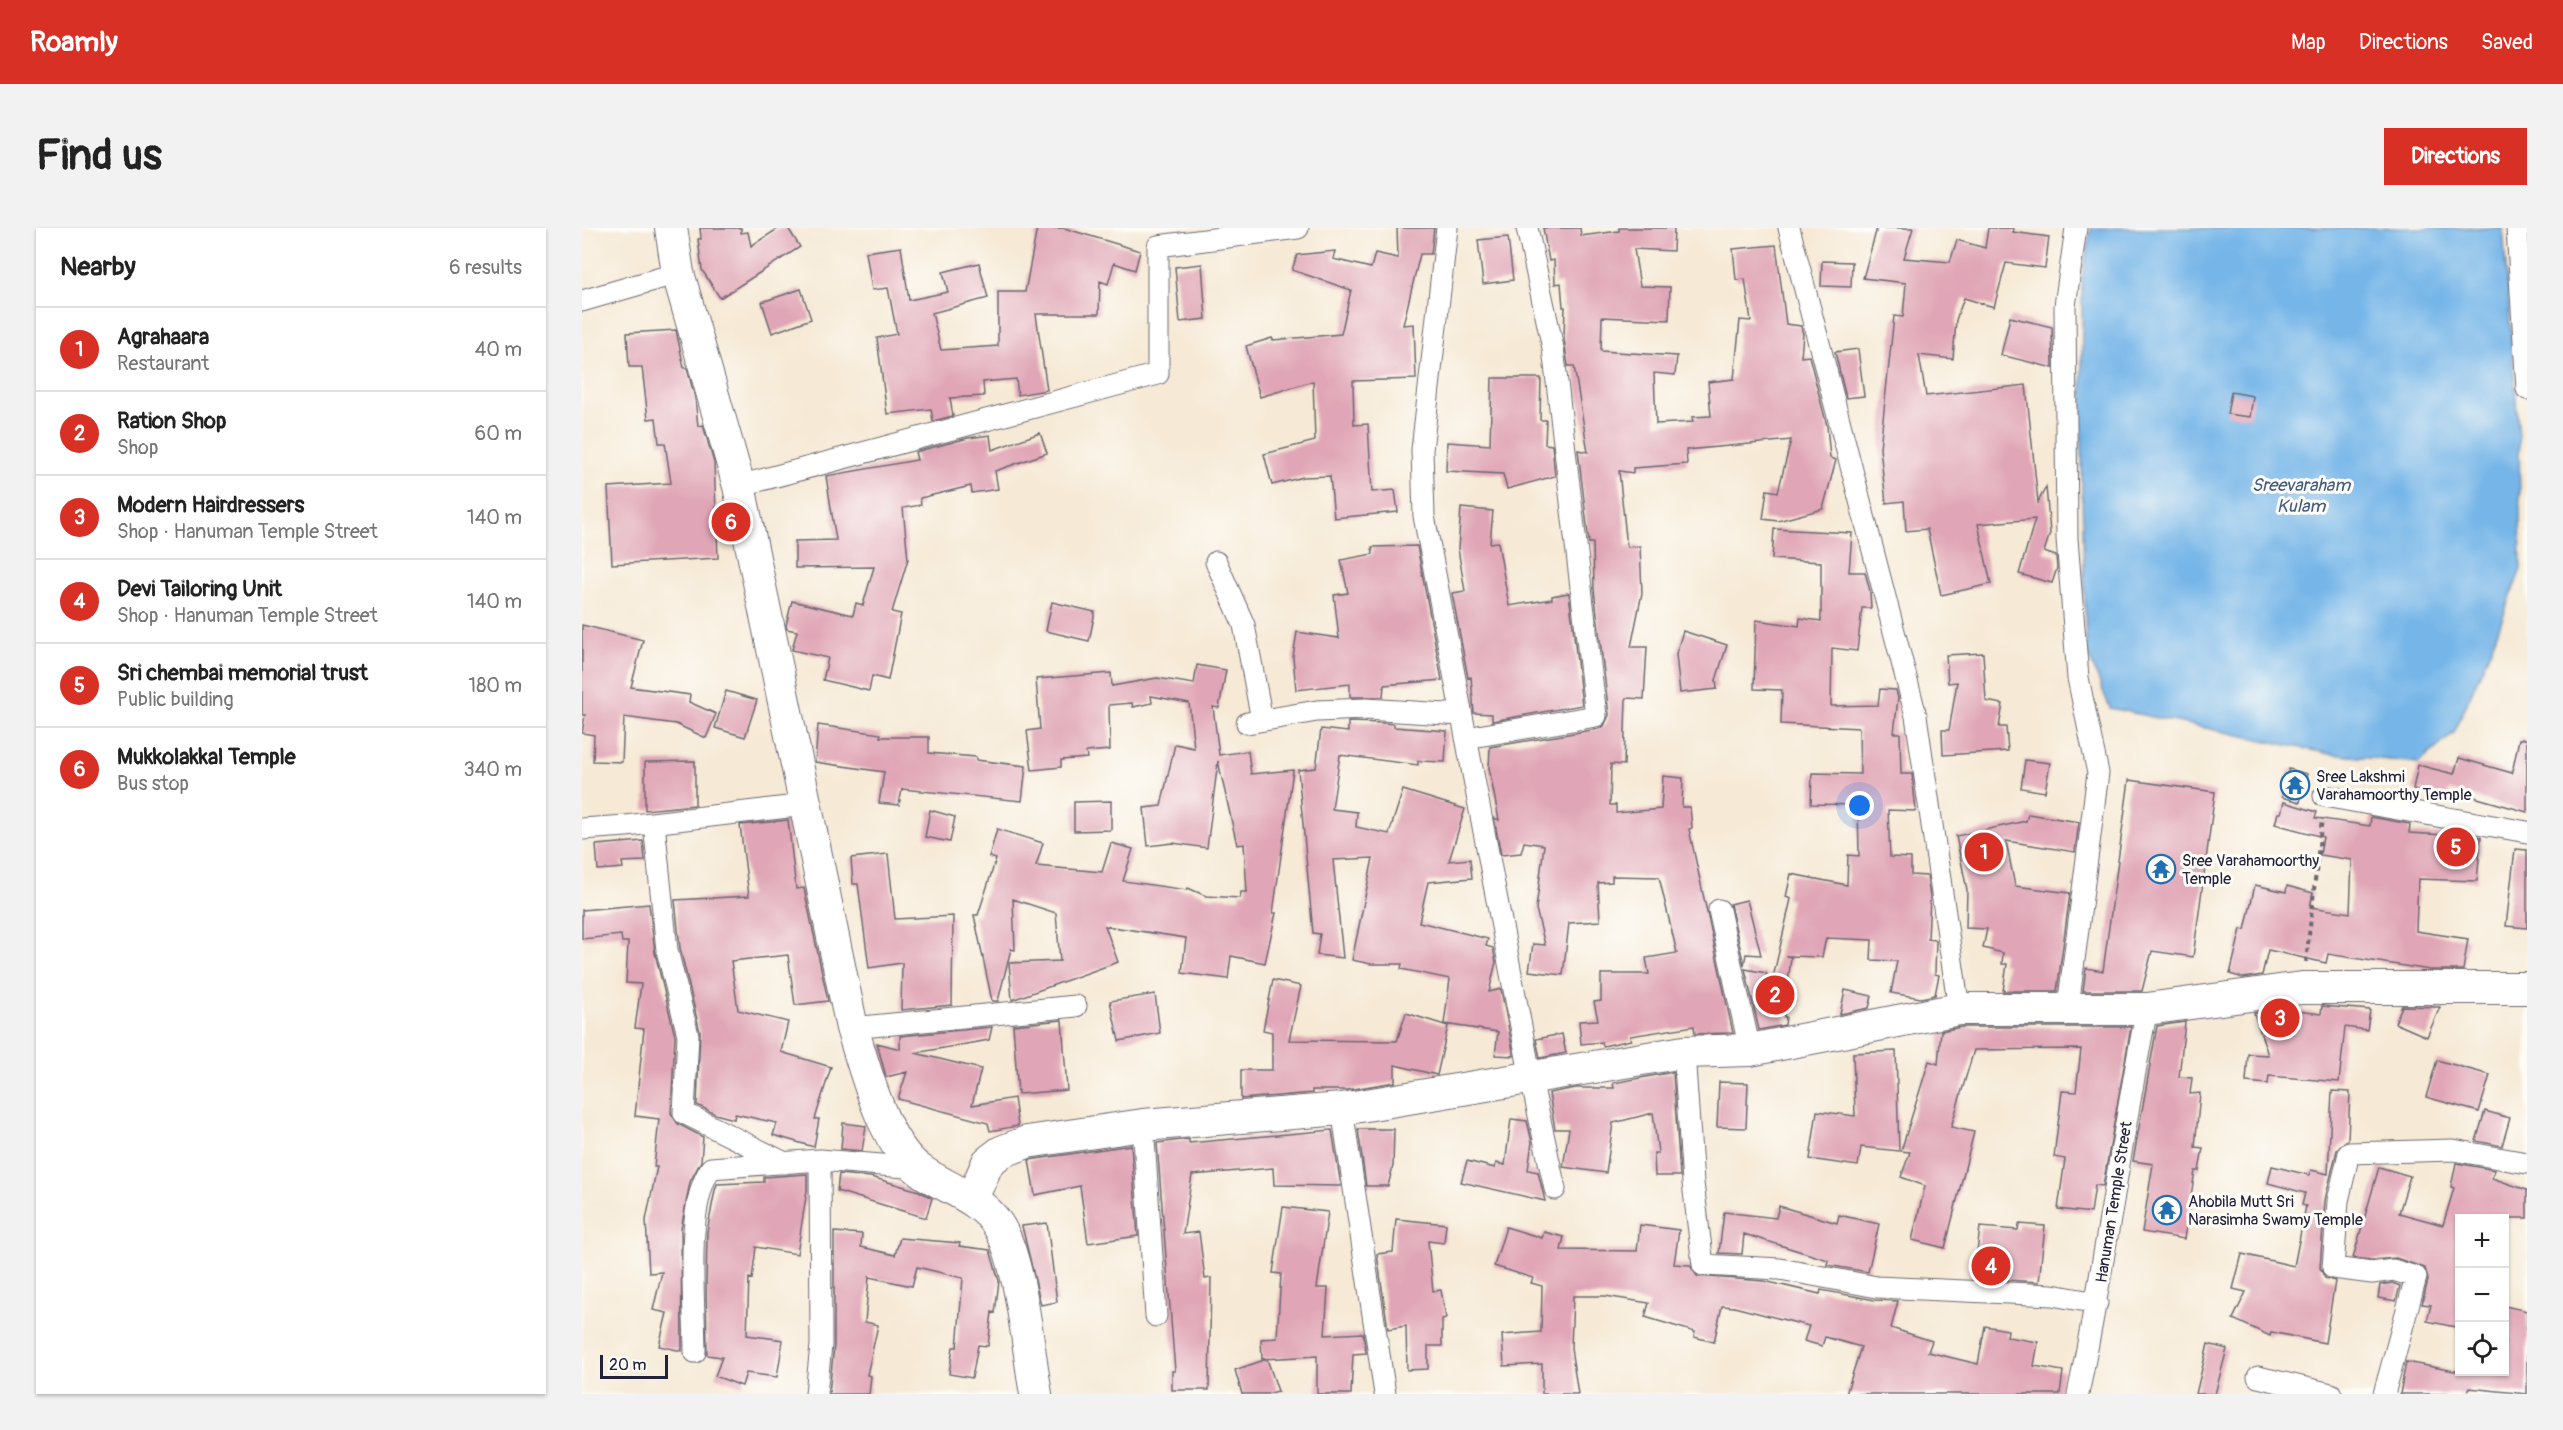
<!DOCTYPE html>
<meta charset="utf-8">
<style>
body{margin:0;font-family:Pangolin,sans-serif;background:#f2f2f2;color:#222}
.controls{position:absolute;right:18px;bottom:18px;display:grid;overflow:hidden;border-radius:0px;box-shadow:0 2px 4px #0004}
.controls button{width:54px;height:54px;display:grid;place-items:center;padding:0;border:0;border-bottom:2px solid #e0e0e0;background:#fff;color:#222;font:30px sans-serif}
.scale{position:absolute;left:18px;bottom:15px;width:68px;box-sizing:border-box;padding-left:6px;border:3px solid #22223b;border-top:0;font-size:16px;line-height:21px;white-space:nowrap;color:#22223b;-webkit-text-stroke:4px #fdfcf7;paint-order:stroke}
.you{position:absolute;left:1278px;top:578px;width:21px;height:21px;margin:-15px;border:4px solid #fff;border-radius:50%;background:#1a73e8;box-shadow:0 0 0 9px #1a73e833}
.badge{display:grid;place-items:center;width:39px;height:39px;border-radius:50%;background:#d93025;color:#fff;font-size:20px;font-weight:700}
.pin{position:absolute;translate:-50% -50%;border:3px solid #fff;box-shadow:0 2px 6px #0006}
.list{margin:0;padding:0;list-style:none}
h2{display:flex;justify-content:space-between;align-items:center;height:78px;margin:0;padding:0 24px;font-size:26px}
h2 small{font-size:20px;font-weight:400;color:#767676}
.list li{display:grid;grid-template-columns:39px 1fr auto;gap:18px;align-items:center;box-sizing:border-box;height:84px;padding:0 24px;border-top:2px solid #e0e0e0}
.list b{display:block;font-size:22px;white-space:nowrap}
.list p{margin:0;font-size:20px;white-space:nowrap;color:#767676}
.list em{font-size:20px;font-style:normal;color:#767676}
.icon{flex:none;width:33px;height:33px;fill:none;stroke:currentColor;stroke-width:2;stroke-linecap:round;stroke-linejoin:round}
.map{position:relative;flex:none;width:1945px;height:1166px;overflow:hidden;border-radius:0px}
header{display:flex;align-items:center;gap:36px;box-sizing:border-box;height:84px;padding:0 30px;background:#d93025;color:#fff}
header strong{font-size:28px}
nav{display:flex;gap:33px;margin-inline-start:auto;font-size:21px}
.intro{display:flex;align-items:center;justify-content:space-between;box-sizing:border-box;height:144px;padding:0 36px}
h1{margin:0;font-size:42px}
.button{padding:15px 27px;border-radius:0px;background:#d93025;color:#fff;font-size:21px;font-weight:700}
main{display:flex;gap:36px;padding:0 36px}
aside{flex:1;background:#fff;border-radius:0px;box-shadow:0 2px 4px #0004}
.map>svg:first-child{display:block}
</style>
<header>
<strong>Roamly</strong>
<nav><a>Map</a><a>Directions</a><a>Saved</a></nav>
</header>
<div class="intro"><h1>Find us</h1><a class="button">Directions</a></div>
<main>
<aside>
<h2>Nearby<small>6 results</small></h2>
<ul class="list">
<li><span class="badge">1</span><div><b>Agrahaara</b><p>Restaurant</p></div><em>40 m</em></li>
<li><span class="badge">2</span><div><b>Ration Shop</b><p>Shop</p></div><em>60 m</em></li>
<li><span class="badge">3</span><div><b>Modern Hairdressers</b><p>Shop · Hanuman Temple Street</p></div><em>140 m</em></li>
<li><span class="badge">4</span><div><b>Devi Tailoring Unit</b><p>Shop · Hanuman Temple Street</p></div><em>140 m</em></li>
<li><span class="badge">5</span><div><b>Sri chembai memorial trust</b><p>Public building</p></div><em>180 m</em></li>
<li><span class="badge">6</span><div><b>Mukkolakkal Temple</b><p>Bus stop</p></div><em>340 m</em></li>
</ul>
</aside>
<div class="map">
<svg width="1945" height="1166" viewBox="0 0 1945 1166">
<rect width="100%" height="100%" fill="#fdfcf7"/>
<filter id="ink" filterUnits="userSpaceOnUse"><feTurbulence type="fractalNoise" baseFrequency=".0167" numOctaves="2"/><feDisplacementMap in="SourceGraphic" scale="12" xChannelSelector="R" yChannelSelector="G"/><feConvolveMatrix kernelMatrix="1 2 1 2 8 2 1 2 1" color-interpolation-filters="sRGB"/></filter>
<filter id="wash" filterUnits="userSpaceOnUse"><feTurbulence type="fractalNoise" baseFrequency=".008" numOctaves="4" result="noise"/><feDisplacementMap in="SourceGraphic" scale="24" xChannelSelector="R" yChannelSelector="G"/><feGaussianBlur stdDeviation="1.35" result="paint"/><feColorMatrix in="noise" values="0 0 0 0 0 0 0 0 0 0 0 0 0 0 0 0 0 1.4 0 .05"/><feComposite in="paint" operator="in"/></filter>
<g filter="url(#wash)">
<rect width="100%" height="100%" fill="#f6e9d5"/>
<!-- water -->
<path fill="#74b5e8" stroke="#4b6c92" stroke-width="1.5" d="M1509,0H1921L1937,210L1939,341L1910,418L1872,505L1837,535L1748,526L1528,480L1504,421L1500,265V48Z"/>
<g id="blocks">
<!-- building -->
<path fill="#e0a5b6" d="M118,0H159V5L166,4L169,18L197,0H206L218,19L138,70L120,42L116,11H119Z
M455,0H482L558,23L553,42L532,35L526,56L518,53L517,86H454L465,162L436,167L434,151L401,154L402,168L368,170L371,188L351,193L349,181L305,186L295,110L315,106L306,60L290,62L284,24L319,19L327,72L366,64L361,44L397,35L406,70L350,85L359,122L416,118V64H443Z
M815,0H852L849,26H838L821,97L832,96L834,151L771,153L772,197L786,196L790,264L813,262L816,284L752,290L748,248L721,249L690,257L682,226L733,213L731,153L678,169L664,118L690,110L691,112L759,106L769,62L710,42L715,27L753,23L751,31L789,40L793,25L816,30Z
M961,0H998L999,8L1037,3V0H1092L1091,23L1052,21L1058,58L1088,59L1087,92L1020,89L1019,123L1095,128L1093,147L1072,145L1074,196L1111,194L1110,189L1129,188L1126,154L1152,151L1158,92L1169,93L1163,51L1154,52L1151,21L1194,17L1204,96L1219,98L1221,106L1219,129L1227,128L1245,198L1248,230L1254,232L1241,281L1196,293L1181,291L1185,262L1196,264L1209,212L1104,222L1105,236L1051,240V245L1037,243L1045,319L1058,318L1060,365L1049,419H1065L1062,471L1044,470L1042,537L1029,536L1028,577H1034V585L1079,581L1081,548L1101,550L1100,579H1108L1110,600L1107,601L1151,805L1113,806L1112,798L1048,808L1049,812L1021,818L1020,814L999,816L997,793L1016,792L1012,774L1019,773V746H1067L1064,730L1095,725L1077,649L1030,648V654L1016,655L1018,693L987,695L981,747L947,743L951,716L963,717L954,681L962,617L942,614L939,625L919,627L912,590L917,592L907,540L908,519L1016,501L1022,498L1027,487L1012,361L1011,315H1007L996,222L1006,224L992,138H986L982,111L983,79H981L979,55L973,56L972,32L967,33Z
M1295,0H1331L1322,30L1368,34L1375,12L1403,20L1406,0H1432L1431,4L1467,9L1463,40L1424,35L1412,79L1382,70L1374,92L1371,131L1337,127L1344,168L1444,157L1456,274L1464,259L1468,305L1462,324L1474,328L1475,340L1470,355L1437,346L1453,291L1396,296L1409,356L1359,367L1345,301L1324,303L1322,273L1304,275L1298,220L1312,88L1321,89L1324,55L1281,50Z
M926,9L931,52L901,56L896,12Z
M1240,33L1270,34L1269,59L1239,58Z
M620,36L624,91L598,94L593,39Z
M219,61L229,91L190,105L180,74Z
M1428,89L1470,99L1471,140L1419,127Z
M94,102L102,140H105L113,170L116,198L121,197L132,235L136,330L30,336L26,259L89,255L83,215H77L74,190L66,191L60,139H47L45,105Z
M1276,121L1282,168L1264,170L1253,124Z
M910,150H959L958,192H964L963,216L970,217L973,248L925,261L921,246L864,243L865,214L908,217Z
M1649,164L1671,168L1668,189L1645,186Z
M458,205L465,225L413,243L416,261L390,265L389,258L338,270L339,277L321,280L326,331L310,384L319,386L306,452L290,448L287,463L241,452L246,430L210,422L215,403L205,401L204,397L210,373L271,387L274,375L281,377L292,339L213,340V313L254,312L244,248L335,232L333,224L386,210L408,207L410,222Z
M879,280L911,283L908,315L916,314L927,378L970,371V368L987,365L1000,477L910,493V486L892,485L889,449L886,450L870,365L883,363L876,321Z
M1192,301L1270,305L1267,344H1283L1288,363L1289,380H1280L1275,423L1250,420L1249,478L1296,477L1298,461L1314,462L1316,470L1312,505H1318L1319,546H1330L1334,583L1306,582L1308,629L1329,630V647L1345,648L1348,670L1346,711L1354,712L1353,746L1357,747L1353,767L1339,770L1309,765L1315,733L1289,732L1290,712L1244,710L1240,729L1204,728L1209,729L1202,789H1204L1203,797L1177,802L1163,741L1184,745L1188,763L1209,671L1204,669L1209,646L1265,657L1266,627L1277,628L1276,577L1229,576L1230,545L1278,546L1277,500L1199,496L1200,462L1172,461L1174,392L1217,398L1218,390L1239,393V334L1190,331Z
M835,318L860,452L802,457L801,469H768V456L714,462L711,429L715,404L757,410L752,367L766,365L759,332L791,326L790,319Z
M470,374L513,384L507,413L464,403Z
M0,397L61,412L49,459L108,467L107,474L134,486L124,510L94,496L42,489L40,534L11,533L12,507L0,505L3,487H0Z
M1101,403L1145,417L1134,452L1135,461L1098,465L1094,426Z
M1401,425L1404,473L1421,476L1417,499H1424L1426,523L1361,527L1360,502H1367L1375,454L1366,455L1364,427Z
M615,437L644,442L637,480L631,479L637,527L666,523L669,546L711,542L691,685H694L683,735L649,728L646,751L600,745L604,710L523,698L536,734L430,772L427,735L478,733L474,685L431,671L433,722L429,721L416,773H410L392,687H396L414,631L407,629L415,601L461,615L454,638L520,644L529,615L551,621L541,653L605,662L606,660L624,668L658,670L659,664H665L662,616L655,617L636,533L625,620L591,615L566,618L562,580L579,578L593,516L612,520L607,475L569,468L570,475L551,479L550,475L527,477L528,522L504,524L505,530L479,532V539L450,542L445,503L458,501L454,451L529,445L530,458L575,450L612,456Z
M144,463L175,472L163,509L133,500Z
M766,494L803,495L812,496V499L865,503L863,534L836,533V537L758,527L750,581L775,584L774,599L807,606L821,562L883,581L867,633L888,631L890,650L846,654L837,694L906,711L904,718L911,720L914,734L907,764L919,761L932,828L913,827L916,804L862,796L868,751L819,741L820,736H789L770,732L791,630L751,632L761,730L735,727L738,706L731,705L716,542L734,540L739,501L766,504Z
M236,497L299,506L298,509H347V525L394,529V532L444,538L440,573L320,561L317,577L297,575L302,544L233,534Z
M1937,511H1945V584L1867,562L1865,569L1831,561L1836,537L1872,546L1877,530L1930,545Z
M1443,532L1468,535L1463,564L1439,560Z
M113,533V577L63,582V534Z
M1707,541L1725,546L1718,574L1700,569Z
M1547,552L1633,564L1611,729L1570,723L1560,763H1501L1504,740L1521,743Z
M529,573V602L492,603V574Z
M1702,574L1735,584L1733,590L1788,598L1789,589L1828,596L1827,605L1899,609L1895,653L1836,651L1834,703L1886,711L1881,742H1848L1746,726L1744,735L1686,722L1680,747L1661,750L1648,746L1659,701L1663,702L1673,657L1704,664L1705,658L1731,665L1728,679L1768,685L1770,632L1738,627L1741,609L1693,596L1696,585H1699Z
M348,582L373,589L368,614L343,609Z
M1446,586L1497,594L1493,624L1424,613L1433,658L1488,665L1475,763H1421L1425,736H1420L1421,725L1401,720L1405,701L1384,700L1385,662L1374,608L1444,593Z
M206,592L214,661L222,660L246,773L213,777L206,727L149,733L156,782L206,794L199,824L249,839L233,891H237L232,919L191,907L195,895L153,886L152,891L133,886L115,877L118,804L98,720L93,672L167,668L158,597Z
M61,613L63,633L40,634L41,640L16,642L14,617Z
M1933,621L1945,622V700L1924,698Z
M306,626L313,691L371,688L370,777L319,782L320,735L287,740L276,656H271L269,630Z
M1165,672L1179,727L1164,726L1162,737L1148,676Z
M67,676L73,725L93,808L89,885L96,896L121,909L119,933L108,954L99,1001L100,1123L77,1118L85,1085L71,1082L80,1044L67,1045L64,992L75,939H72L77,891L53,888L62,801L53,800L59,756L44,755L46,714H40L39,707L0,711V682Z
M691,752L719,758L707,812L815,813L824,785L866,798L855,847L813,837V854L765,862H730V865L659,871V842H690V804L681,802Z
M1263,762L1290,768L1287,780L1258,786Z
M573,766L578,805L537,813L528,773Z
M1740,778L1788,782L1785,802L1763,799L1757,854L1687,848L1686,856L1664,854L1666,826L1686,827L1672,785L1700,781L1739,786Z
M1820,778L1858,779L1845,809L1813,795Z
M480,792L485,862L436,866L431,797Z
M1603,794L1597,849L1610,850L1608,866L1618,865L1613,919L1621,920L1617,943H1613L1602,1011L1560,1004L1571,936L1551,933L1575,798Z
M410,799L407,812L333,825L399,841L390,877L432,870L436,898L408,903L406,895L316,871L325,844L304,849L295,815L318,821V808Z
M1379,799H1549L1521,958L1513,957L1509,985L1476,981L1483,931L1472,929L1480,863L1494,864L1499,821L1392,822L1369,899L1392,904L1363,1020L1330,1012L1343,958L1319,949L1328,924L1319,923L1347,833L1356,836L1359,803Z
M980,806L984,825L958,830L954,811Z
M1314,823L1317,923L1279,919L1276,938L1228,931L1235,883L1273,888L1271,825Z
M1855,832L1908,847L1897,884L1844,869Z
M1091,844L1098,948H1073L1072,925H1076L1071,885L1031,895L1024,945L981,939L987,901H973L967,865L994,860H1032L1031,855Z
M1137,854L1166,855L1164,900L1135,899Z
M1750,863L1768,864L1766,912L1755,922L1743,972L1738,1040L1743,1050L1753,1053L1743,1115L1689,1104L1688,1108L1651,1091L1664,1064L1651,1061L1660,1026L1712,1038L1724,978L1720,977L1723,965L1686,955L1690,938L1727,947L1729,942L1746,946Z
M1903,883L1928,890L1920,918L1894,913Z
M929,891L945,893L950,914L946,942L956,944L963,973L879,954L885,933L913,940L914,935L923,937Z
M261,895L284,898L280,923L259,921Z
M776,901H812L811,938L806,958H784Z
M750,902L759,958L692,957L691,940L610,947L601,1006L617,1004L623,1051L629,1050L627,1162H590V1143H593L575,915L607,911V915Z
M549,917L556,1008L506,1015L498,958L453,967L447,932Z
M1874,935L1913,942L1910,950L1945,962V990H1878V1100L1845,1093L1849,1077L1840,1076L1846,1052L1843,1040L1814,1030L1790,1032L1771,1030L1797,939L1828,948L1817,985L1861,997L1872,960L1869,959Z
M225,946V962L215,1026L174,1019L170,1051L167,1050L165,1107L201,1112L195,1149L164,1145L160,1158L133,1148L140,1129L125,1127L124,1054L125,1004L133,962L135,956L182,954V949Z
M257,946L289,949L337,963L350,970L344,990L255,963Z
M1197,978L1255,995L1257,987L1297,996L1286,1044L1245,1037L1246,1032L1162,1006L1160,1026L1137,1025L1142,984L1194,990Z
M701,979L746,984L735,1060H746L743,1107L781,1105L784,1125L771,1126L769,1166H735V1128L680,1131L679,1111L695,1110L699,1046L691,1045Z
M814,991L864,996L862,1015L846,1013L851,1063L859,1062L864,1090L860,1091V1118H846V1141L825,1142L824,1098L806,1101L795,1026L811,1024Z
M465,995L475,1074L459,1077L440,998Z
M1437,996L1463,998L1457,1054L1392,1050L1398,999L1436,1002Z
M1058,997L1097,1002L1092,1036L1108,1037L1115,1048L1182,1053L1238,1066L1239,1062L1293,1072L1316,1073L1309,1100L1350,1113L1346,1124L1396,1136L1403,1098L1426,1102L1425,1109L1456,1114L1452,1138L1481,1143L1478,1166H1264L1279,1119L1243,1109L1240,1118L1222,1113L1227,1098L1152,1079L1140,1078L1132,1114L1112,1109L1113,1104L1063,1089L1067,1075L1023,1068H991L989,1120L996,1166H960V1136L922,1138L920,1107L959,1104L960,1058L949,1055L951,1050L912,1038L924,999L960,1010L962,1004L982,1009L979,1022L1055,1023Z
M252,1004L280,1006L279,1019L313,1027L318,1010L378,1015L377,1018L408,1022L417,1053L413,1085L410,1084L406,1118L396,1117L390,1150L367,1146L371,1119H375L381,1050L335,1039L330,1058L287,1049L283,1094L296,1097L285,1147L289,1148L287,1166H247L252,1117Z
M1810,1055L1818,1058L1814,1073L1796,1070L1798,1057Z
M1923,1078L1945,1083V1166L1887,1160L1886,1166H1818L1824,1134L1872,1143H1923Z
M1626,1116L1645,1121L1633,1166H1614Z
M685,1131L696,1163L685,1166H660L653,1142Z"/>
</g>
</g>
<g filter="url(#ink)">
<use href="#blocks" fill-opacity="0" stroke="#6c6871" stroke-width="1.5"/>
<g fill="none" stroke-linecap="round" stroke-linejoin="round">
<!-- street casing -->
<g stroke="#6c6871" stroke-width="23">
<path id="street" d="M865,0L840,222L842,288L949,851L973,961
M1207,0L1334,488L1377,781
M1935,0L1945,161
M0,73L96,45
M157,258L576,146V18L716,0
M634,334L662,397L680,492
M665,495L735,483L784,481L880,487
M884,510L1014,488L971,120L945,0
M1742,568L1945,604
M72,595L85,722L106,807L102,885L203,935
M0,601L44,598L223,577
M1137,682L1168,822
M1486,779L1516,545L1496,450L1485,311L1483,78L1494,0
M270,800L494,778
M1102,824L1111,955L1121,1037L1198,1041L1295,1059L1470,1067L1515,1075
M760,881L803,1166
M561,897L574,1088
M113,1124C113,1075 102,979 129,940L238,932L336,940
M1676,1149L1749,1166
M234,1166L239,1117L238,932
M1496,1166C1523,1038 1539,909 1565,781
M1802,1166L1834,1049L1811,1042L1790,1045L1751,1040L1756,973L1767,925L1871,922L1945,935"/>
</g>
<!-- secondary casing -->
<g stroke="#6c6871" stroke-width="34">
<path id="secondary" d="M89,0L96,45L157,258L270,800C284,843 300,914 338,942C363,960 399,970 416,997C439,1032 446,1122 454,1166
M390,971L406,934L419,924L445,914L561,897L760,881L1102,824L1168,822L1377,781H1565L1720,760H1945"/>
</g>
<!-- path -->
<path stroke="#6c6871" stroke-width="4" stroke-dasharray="4.5 4.5" stroke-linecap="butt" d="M1724,734L1740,590"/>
<!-- street -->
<use href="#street" stroke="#fff" stroke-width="21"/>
<!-- secondary -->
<use href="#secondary" stroke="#fff" stroke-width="32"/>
</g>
</g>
<!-- icons -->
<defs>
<g id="temple-ring" transform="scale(1.5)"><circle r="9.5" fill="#fdfcf7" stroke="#1f6fb2" stroke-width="1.5"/><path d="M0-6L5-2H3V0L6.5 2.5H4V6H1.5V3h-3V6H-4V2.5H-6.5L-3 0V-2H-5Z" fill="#1f6fb2"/></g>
</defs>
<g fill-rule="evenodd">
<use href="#temple-ring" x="1713" y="557"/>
<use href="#temple-ring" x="1579" y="641"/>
<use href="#temple-ring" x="1585" y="982"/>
</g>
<g text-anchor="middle" stroke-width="6" stroke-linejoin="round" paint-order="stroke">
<!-- poi labels -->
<g font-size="16" fill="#22223b" stroke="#fdfcf7" text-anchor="start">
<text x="1734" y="554">Sree Lakshmi<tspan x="1734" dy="18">Varahamoorthy Temple</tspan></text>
<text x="1600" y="638">Sree Varahamoorthy<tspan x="1600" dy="18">Temple</tspan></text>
<text x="1606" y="979">Ahobila Mutt Sri<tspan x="1606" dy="18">Narasimha Swamy Temple</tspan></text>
</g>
<!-- street labels -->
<g font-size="16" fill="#22223b" stroke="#fdfcf7">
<text transform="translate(1531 974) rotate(-81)" y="6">Hanuman Temple Street</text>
</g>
<!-- water labels -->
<g font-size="18" font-style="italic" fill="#435d80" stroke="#fdfcf7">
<text x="1719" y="263">Sreevaraham<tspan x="1719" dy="21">Kulam</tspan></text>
</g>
</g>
</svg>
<div class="controls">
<button>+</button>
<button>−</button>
<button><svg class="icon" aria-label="locate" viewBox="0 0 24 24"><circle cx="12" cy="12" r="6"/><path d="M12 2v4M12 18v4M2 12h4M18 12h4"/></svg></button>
</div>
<div class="scale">20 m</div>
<div class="you"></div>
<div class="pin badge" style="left:1402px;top:624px">1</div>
<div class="pin badge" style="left:1193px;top:767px">2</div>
<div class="pin badge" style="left:1698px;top:790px">3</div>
<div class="pin badge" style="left:1409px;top:1038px">4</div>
<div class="pin badge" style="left:1874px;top:619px">5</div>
<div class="pin badge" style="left:149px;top:294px">6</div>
</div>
</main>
